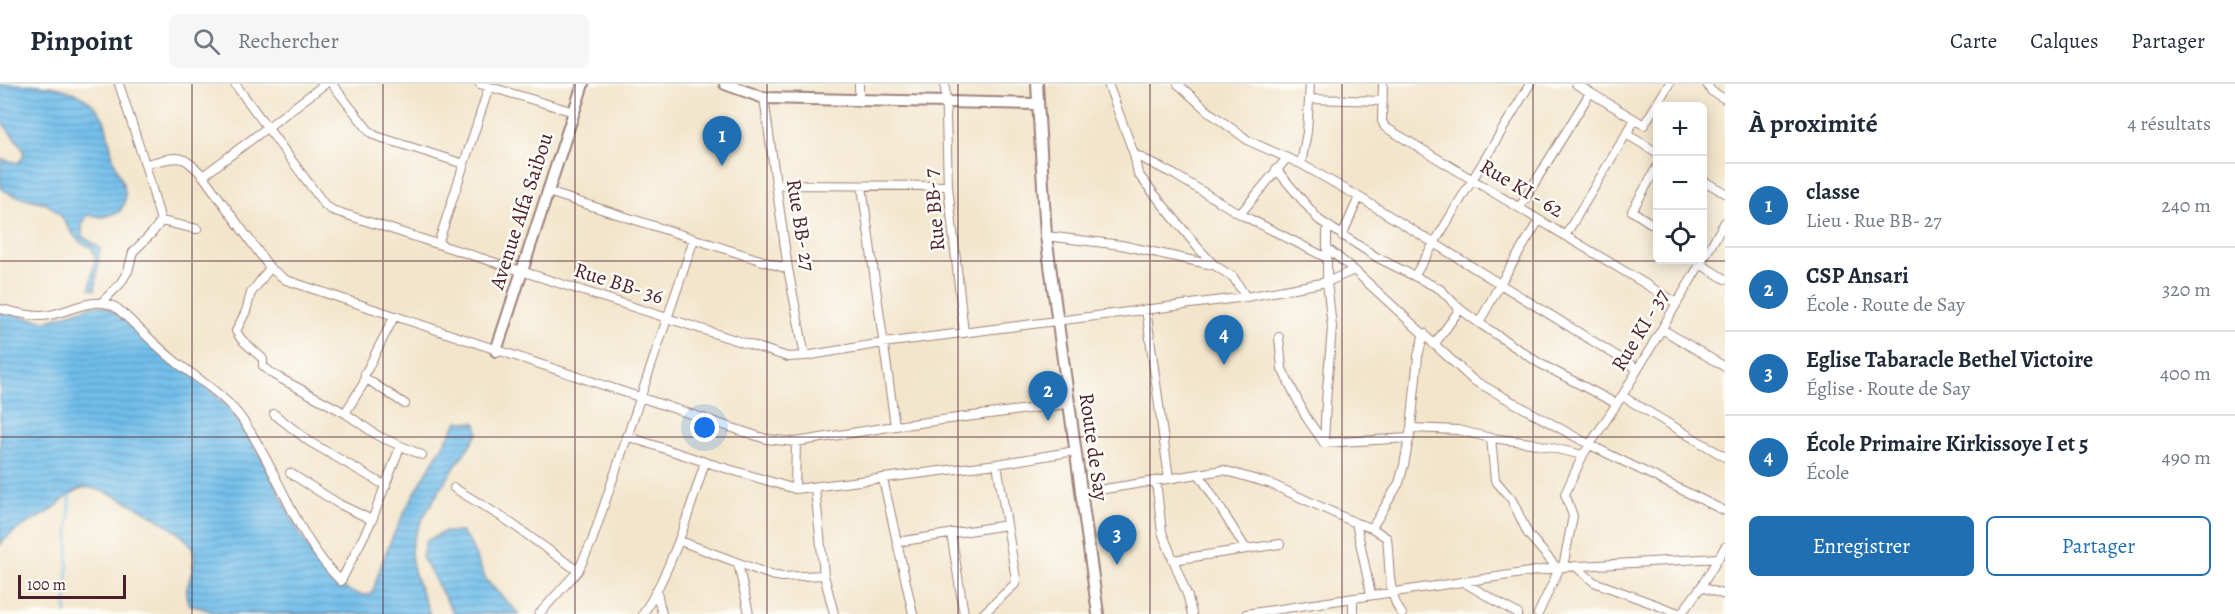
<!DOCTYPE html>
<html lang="fr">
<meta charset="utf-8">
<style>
body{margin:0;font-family:Alegreya,serif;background:#f6f6f7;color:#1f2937}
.controls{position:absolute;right:18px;top:18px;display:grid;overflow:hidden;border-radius:9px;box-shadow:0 3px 15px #0003}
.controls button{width:54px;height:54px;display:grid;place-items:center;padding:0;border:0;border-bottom:2px solid #e0e1e3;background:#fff;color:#1f2937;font:30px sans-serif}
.scale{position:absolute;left:18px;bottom:15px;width:108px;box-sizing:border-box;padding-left:6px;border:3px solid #4a1f2b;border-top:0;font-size:16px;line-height:21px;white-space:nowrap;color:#4a1f2b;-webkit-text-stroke:4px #fdfcf7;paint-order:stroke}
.you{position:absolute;left:705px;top:344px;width:21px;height:21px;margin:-15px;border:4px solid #fff;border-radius:50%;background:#1a73e8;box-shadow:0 0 0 9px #1a73e833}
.badge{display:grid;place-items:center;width:39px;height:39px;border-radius:50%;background:#1f6fb2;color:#fff;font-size:20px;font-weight:700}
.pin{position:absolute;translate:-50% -50px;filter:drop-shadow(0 2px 3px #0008)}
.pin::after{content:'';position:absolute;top:32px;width:21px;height:18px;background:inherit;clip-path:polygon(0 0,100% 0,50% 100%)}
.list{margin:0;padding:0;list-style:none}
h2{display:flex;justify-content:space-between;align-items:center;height:78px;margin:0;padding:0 24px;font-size:26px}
h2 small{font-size:20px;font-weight:400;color:#747a83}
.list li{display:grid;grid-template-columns:39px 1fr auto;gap:18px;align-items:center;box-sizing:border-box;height:84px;padding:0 24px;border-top:2px solid #e0e1e3}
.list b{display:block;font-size:22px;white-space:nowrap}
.list p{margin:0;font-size:20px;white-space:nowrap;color:#747a83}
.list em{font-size:20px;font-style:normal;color:#747a83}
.actions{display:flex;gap:12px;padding:18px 24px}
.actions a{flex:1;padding:14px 0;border:2px solid #1f6fb2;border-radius:9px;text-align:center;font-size:21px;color:#1f6fb2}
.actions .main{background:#1f6fb2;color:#fff}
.icon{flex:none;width:33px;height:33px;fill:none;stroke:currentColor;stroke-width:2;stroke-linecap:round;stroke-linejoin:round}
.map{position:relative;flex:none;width:1725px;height:530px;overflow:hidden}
header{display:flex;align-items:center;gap:36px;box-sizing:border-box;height:84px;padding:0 30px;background:#fff;border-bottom:2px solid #e0e1e3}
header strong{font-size:28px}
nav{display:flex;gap:33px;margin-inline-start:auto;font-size:21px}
.search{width:420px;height:54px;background:#f6f6f7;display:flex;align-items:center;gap:15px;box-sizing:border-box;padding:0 21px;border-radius:9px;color:#747a83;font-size:22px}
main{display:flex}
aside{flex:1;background:#fff}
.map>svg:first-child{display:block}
</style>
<header>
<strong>Pinpoint</strong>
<div class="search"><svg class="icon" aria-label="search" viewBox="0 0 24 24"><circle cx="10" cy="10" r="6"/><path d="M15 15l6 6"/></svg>Rechercher</div>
<nav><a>Carte</a><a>Calques</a><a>Partager</a></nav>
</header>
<main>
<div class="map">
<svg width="1725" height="530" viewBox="0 0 1725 530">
<defs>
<pattern id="water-rules" width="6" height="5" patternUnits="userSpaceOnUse" patternTransform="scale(1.5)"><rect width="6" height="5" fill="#70beeb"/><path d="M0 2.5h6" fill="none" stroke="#5e9abf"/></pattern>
</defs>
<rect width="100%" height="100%" fill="#fdfcf7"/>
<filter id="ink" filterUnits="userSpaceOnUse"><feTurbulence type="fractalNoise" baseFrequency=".0167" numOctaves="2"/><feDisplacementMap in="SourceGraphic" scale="12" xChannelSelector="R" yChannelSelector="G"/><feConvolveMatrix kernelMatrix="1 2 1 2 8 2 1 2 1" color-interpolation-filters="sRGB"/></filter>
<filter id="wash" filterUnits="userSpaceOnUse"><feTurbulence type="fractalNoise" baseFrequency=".008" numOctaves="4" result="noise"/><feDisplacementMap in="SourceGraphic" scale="24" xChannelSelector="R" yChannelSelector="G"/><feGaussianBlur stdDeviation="1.35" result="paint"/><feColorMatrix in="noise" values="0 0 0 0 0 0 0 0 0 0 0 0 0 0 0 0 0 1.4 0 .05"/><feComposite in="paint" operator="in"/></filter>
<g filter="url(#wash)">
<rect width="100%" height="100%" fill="#f2e5cb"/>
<!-- water -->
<path fill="url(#water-rules)" stroke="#5d6e8b" stroke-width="1.5" d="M0,0C41,0 86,0 104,36C110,52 110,70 117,85C123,99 131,114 119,128L104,133L88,131L82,140V152L100,164L95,206L90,204L95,173L91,163C88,161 82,160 79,157C67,146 63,127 44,119C34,115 5,112 1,103C0,96 0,82 2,75L18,79L24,72L22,63L0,36Z
M94,221L107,223C146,254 201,291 233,329C251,352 266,381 279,408C294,438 329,519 372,510C389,446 424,392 458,337L476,339L478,349C463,372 410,444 411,468C412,489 423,511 430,530H219L189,520C179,506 201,482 192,463C184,446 100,398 82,404C70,407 59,421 49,428C32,438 12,445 0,461V228L46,237Z
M444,448H461L469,457L486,496L519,530H454L422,473L426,457Z"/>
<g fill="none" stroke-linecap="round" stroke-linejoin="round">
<!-- stream -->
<path stroke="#70beeb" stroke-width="2" d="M66,530L70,411"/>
</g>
</g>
<g filter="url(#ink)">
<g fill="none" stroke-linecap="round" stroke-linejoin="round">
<!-- minor casing -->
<g stroke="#9e827b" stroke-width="10">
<path id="minor" d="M119,0L145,80L161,137L197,145
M235,0L324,120L332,126L788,273L805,272L883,259L1246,213L1327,198L1354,186
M332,0L370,48L376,52L464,80
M480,0L574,28
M859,0V16
M945,0L948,102L964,249
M1108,0L1134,70L1138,90L1199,165L1214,181L1233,193L1246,213
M1178,0L1209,28L1249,57L1301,80L1359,113L1638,285
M1383,0L1382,37L1385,43L1677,219
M1576,0L1644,41L1669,0
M1707,0L1711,7L1725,15
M764,14L788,185L805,272
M1309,15L1383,17
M1626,50L1658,69
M1134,70L1175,91L1240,130L1327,174
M145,80C177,74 180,66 203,92L270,184L286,196L766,355L796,358L895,342L1067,320
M1301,80L1307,48L1310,0
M1658,81L1632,127L1658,144
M1276,85L1319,136L1378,174L1440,205L1460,225
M203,92L325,0
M1702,96L1725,109
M776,101L948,102
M862,102L895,342
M548,108L788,185
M1519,124L1590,9
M1240,130L1287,74
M1539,136L1500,200L1479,239L1539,279L1617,320
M1327,142V198L1332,243L1326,318L1324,359L1410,354
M1046,152L1121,161L1213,181
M1342,152L1359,113
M1565,152L1634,37
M438,160L489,3
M1327,164L1354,186L1473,296L1590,361L1725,427
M1700,180L1725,195
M270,184L251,209L246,227L236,247L241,255L263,275V282L274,291L345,329L378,352L422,371
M1415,191L1530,0
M101,219L120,200L128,187L133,168L152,149L161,137
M0,225C11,227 31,233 42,232C67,231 94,208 118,225C137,242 156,262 176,278C201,297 226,312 244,338C280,389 295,453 341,497L372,436L400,363
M1146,225L1169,395
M1662,245L1725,283
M1279,253L1282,285L1306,333L1324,359
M1434,261L1460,225L1479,239
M365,294L405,320
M1622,312L1725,373
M345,329L364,299L365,290L394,233
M274,330L310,358L386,402
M1411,344L1458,346L1491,354L1531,359L1583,371
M626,352L705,378L795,405L997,380L1075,367
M1491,354L1495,396L1512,416L1528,450L1557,484
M290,389L339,420L372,436
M1199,390L1246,465
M883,395L913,530
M1156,397L1162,448L1188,513L1192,530
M454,404L505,435L578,487
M815,404L824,491L834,530
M795,405L796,358
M1080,409L1223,386L1271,400L1356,439
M1372,444L1399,399L1404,381L1411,344L1418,272L1424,249
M951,449L964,530
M680,457L771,491L782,493L824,491
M897,458L1007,441
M1173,476L1280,460
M738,479L749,530
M1575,482L1594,498L1681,530
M1563,483L1573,432L1565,410L1583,371L1622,312L1725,138
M1465,499L1518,530
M1701,503L1725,511
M657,509L662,530
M1371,511L1356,439L1372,444L1387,454C1390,477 1387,511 1402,530
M539,530L578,487L592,457L694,155
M643,530C673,483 688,431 705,378
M983,530L1015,500L1016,495L997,380
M1246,530L1563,483L1718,474
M1353,530V514
M1538,530L1560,483
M1681,530L1701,503L1725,463"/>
</g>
<!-- tertiary casing -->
<g stroke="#9e827b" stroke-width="14">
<path id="tertiary" d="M725,0L764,14L1037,20
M496,267L583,0"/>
</g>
<!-- secondary casing -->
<g stroke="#9e827b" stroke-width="14">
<path id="secondary" d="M1037,0L1046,152L1098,530"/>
</g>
<!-- minor -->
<use href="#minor" stroke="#fff" stroke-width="8"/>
<!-- tertiary -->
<use href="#tertiary" stroke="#fff" stroke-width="10"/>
<!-- secondary -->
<use href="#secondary" stroke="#fff" stroke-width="10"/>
</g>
</g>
<!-- grid -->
<path fill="none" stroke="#4a1f2b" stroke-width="1.5" stroke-opacity="0.55" d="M192,0V530M383,0V530M575,0V530M767,0V530M958,0V530M1150,0V530M1342,0V530M1533,0V530M0,177H1725M0,353H1725"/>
<g text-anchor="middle" stroke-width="5" stroke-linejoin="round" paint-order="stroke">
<!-- street labels -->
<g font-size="21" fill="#4a1f2b" stroke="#fdfcf7">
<text transform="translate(1522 104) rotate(31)" y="7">Rue KI - 62</text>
<text transform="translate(934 126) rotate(-95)" y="7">Rue BB- 7</text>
<text transform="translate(521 127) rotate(-72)" y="7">Avenue Alfa Saibou</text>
<text transform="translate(801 141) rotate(81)" y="7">Rue BB- 27</text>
<text transform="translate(619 199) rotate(18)" y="7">Rue BB- 36</text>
<text transform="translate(1640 246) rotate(-59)" y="7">Rue KI - 37</text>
<text transform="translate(1094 363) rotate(82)" y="7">Route de Say</text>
</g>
</g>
</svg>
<div class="controls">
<button>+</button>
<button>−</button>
<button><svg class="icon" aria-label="locate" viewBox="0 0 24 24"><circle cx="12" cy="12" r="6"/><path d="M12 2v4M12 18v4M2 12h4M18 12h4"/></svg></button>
</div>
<div class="scale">100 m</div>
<div class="you"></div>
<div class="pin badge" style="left:722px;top:82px">1</div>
<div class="pin badge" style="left:1048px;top:337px">2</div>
<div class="pin badge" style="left:1117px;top:481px">3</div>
<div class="pin badge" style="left:1224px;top:281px">4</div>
</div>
<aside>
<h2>À proximité<small>4 résultats</small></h2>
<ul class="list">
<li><span class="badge">1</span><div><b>classe</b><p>Lieu · Rue BB- 27</p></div><em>240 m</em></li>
<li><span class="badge">2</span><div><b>CSP Ansari</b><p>École · Route de Say</p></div><em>320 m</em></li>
<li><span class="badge">3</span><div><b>Eglise Tabaracle Bethel Victoire</b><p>Église · Route de Say</p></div><em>400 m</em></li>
<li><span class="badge">4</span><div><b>École Primaire Kirkissoye I et 5</b><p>École</p></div><em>490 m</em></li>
</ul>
<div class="actions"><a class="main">Enregistrer</a><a>Partager</a></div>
</aside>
</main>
